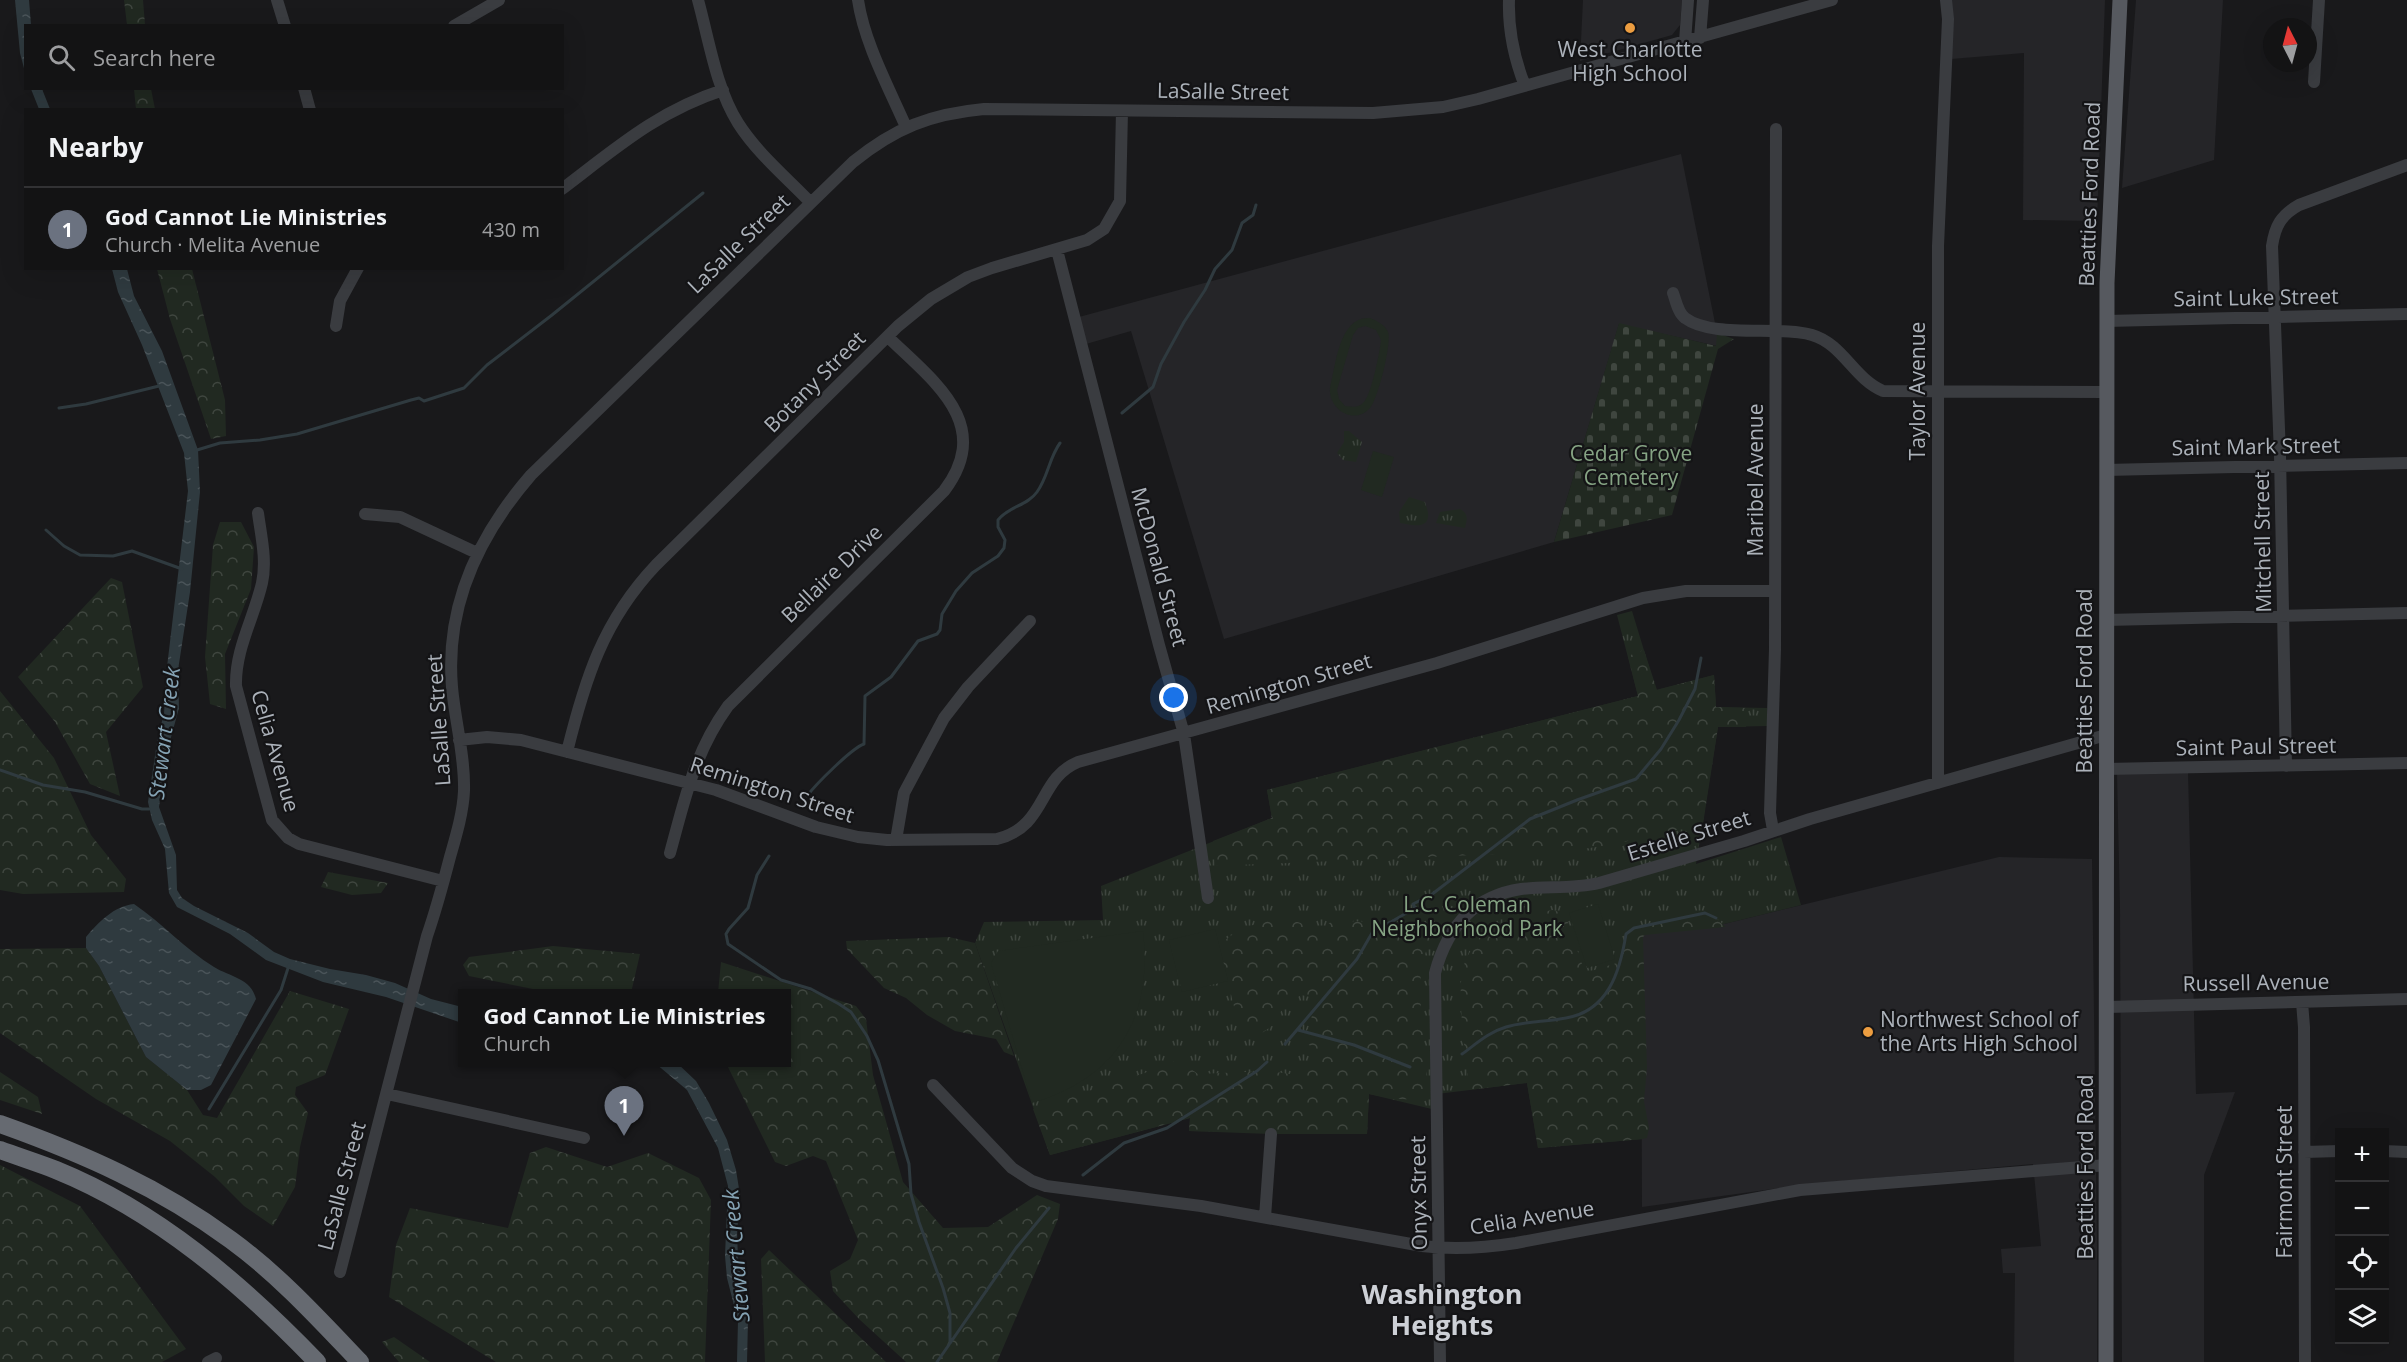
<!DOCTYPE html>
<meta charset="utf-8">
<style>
body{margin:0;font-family:"Open Sans",sans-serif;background:#1c1c1d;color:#f1f3f6}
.controls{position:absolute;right:18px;bottom:18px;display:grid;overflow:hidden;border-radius:0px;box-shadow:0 6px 24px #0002}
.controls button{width:54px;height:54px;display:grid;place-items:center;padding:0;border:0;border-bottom:2px solid #323234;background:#131314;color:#f1f3f6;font:30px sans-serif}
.compass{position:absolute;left:2263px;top:18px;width:54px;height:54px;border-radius:50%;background:#131314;box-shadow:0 6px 24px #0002;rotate:354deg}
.you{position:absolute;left:1174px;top:698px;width:21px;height:21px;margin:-15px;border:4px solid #fff;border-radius:50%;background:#1a73e8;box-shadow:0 0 0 9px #1a73e833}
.badge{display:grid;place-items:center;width:39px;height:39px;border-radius:50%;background:#7c3aed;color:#fff;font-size:20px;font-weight:700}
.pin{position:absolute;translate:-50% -50px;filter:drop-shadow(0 2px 3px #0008)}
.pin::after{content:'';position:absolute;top:32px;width:21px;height:18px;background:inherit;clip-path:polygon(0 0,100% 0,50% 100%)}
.popup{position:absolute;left:458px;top:989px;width:333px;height:78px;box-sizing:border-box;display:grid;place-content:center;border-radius:0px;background:#131314;filter:drop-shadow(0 2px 4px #0005);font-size:20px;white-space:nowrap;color:#9d9ea0}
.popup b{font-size:22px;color:#f1f3f6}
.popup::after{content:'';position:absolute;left:50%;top:100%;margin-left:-12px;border:12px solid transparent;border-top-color:#131314}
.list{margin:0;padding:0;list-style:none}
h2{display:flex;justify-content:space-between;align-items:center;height:78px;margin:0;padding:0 24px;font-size:26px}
h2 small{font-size:20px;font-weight:400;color:#9d9ea0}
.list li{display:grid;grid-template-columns:39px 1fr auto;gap:18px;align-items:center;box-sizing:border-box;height:84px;padding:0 24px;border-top:2px solid #323234}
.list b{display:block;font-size:22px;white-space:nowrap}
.list p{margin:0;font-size:20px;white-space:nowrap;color:#9d9ea0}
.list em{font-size:20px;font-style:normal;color:#9d9ea0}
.icon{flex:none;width:33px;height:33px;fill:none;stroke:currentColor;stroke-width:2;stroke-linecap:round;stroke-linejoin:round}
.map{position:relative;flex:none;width:2407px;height:1362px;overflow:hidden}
.search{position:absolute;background:#131314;box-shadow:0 6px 24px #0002;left:24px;top:24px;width:540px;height:66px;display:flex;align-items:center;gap:15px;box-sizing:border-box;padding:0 21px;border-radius:0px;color:#9d9ea0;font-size:22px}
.panel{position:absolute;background:#131314;box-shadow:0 6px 24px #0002;left:24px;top:108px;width:540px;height:162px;border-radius:0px}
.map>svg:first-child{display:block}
</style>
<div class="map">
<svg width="2407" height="1362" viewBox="0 0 2407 1362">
<defs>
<pattern id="grass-tufts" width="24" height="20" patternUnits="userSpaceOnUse" patternTransform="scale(1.5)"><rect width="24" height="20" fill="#212921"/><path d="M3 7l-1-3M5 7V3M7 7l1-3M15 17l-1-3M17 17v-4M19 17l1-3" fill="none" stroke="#3f463f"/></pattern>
<pattern id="forest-crowns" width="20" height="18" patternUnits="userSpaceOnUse" patternTransform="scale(1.5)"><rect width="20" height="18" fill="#212921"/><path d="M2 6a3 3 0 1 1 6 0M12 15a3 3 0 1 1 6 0" fill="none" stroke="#3f463f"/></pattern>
<pattern id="cemetery-stones" width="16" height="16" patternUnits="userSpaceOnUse" patternTransform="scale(1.5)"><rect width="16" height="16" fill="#212921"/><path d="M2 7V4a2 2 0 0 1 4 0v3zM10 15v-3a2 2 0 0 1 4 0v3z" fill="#3f463f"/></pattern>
<pattern id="water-ripples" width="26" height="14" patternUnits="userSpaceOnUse" patternTransform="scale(1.5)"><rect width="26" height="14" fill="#2f3a3f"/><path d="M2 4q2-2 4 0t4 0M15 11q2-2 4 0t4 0" fill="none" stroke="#4a5459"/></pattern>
</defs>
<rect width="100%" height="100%" fill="#19191b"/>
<!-- built -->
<path fill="#252528" d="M1583,0H1682L1680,25L1672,35L1580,61Z
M1950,0H2105L2097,221L2023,220L2024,53L1951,59Z
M2136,0H2223L2214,160L2122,188Z
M1681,154L1717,333V346L1619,324L1554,542L1224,639L1131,331L1086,344L1079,317Z
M2188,772L2196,1094L2235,1092L2204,1175V1362H2122L2120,908L2117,773Z
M1999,857L2092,859L2097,1247V1362H2014L2015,1273H2003L2001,1249L2041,1246L2033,1164L1810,1184L1642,1207L1641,930L1724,924Z"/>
<!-- grass -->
<path fill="url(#grass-tufts)" d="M1344,431H1349L1362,442L1356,462L1343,460L1337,453L1344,442Z
M1409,497L1425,502C1426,506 1429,513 1428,517C1427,530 1408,524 1400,523L1399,512Z
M1460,509C1469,514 1467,520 1465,528L1436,523L1440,512Z
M1632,611L1656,690L1714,675L1716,707L1767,708V726L1718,727L1696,864L1781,837L1801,905L1724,924L1641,930L1643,1139L1538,1148L1527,1083L1437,1094L1436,1110L1369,1094L1367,1134L1189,1131L1190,1118L1050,1155L975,943L984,922L1103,920L1101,886L1272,818L1267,790L1638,696L1617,615Z"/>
<!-- forest -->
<path fill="url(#forest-crowns)" d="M124,0H143L145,25H127Z
M134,89H151L155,109H136Z
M157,269H192L225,400L226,436L211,439L170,319Z
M220,522H241L254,547L251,589L225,654L226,709L210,704L205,657L213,545Z
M111,578L122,582L143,687L106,732L120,796L90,784L55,722L18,677Z
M1644,650L1657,690L1714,675L1716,707L1747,708L1746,727H1718L1703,824L1610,845L1569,851L1215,866L1213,841L1272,818L1267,790L1638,696L1628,656Z
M0,691L54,758L91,835L126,879L124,892L23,894L0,890Z
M328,872L388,883L381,893L352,895L321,887Z
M1553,910L1565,914L1585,973L1620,962L1626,934L1634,928L1705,913L1716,918L1726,927L1645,935L1643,937L1647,1068L1644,1101L1649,1128L1647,1138L1643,1139L1538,1148L1527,1083L1469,1090C1467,1060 1455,992 1464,965C1468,950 1485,931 1499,924C1517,915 1535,913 1553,910Z
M1277,916L1301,923L1317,933L1332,921L1411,922L1431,937L1421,966L1420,996L1428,1093C1410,1104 1389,1098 1369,1094L1367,1134H1271L1189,1131L1190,1118L1050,1155L1033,1109C1055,1105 1066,1099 1086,1092C1117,1082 1148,1073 1178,1060L1198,1074L1269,1071L1297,1075L1317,1066L1318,1052L1303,1040L1311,1022L1314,998L1301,995L1284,1006L1273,1025L1258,1036L1244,1032L1237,1019L1219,945L1237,931Z
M949,937L975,943L1014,1056L1004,1052L996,1039L955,1031L927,1015L906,998L884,988L847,949L846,941Z
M553,946L640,954L631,993H553L469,976L463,965L469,957Z
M86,948L99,966L146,1057L187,1090L203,1115L217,1118L290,991L349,1009L325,1075L296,1087L295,1095L308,1113L300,1147L295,1187L273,1226L244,1206L215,1177L170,1141L96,1099L0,1033V949Z
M721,962L856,1006L866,1019L873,1075L903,1182L943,1228L988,1227L1037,1195L1060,1204L1058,1219L997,1362H906L859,1319L833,1291L830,1271L850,1259L858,1240L826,1161L813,1156L786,1166L775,1162L726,1063L786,1062V994L718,993Z
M0,1072L38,1097L42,1114L0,1100Z
M546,1147L607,1167L648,1153L699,1178L711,1200L705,1362H496L389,1297L396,1245L410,1208L508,1228L530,1153Z
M0,1165L80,1206L186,1349L162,1362H0Z
M769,1250L886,1362H765L761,1259Z
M394,1337L430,1362H399L382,1342Z"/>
<!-- cemetery -->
<path fill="url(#cemetery-stones)" d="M1619,323L1716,346L1717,333L1734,339L1718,349L1672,515L1554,542Z"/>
<!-- pitch -->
<path fill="#212921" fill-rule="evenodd" d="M1370,318C1377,321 1384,324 1388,332C1392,343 1378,399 1370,408C1354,426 1328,409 1330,388C1336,365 1339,316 1370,318ZM1365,326L1376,330L1381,340C1380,351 1371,397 1363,403C1358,408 1352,407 1345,406L1339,399L1337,390L1353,335L1358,328Z
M1373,451L1394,457L1382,497L1361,490Z
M1598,904L1615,959L1587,968L1569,913Z
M1215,929L1228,981L1182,992L1169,940Z
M1143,931C1153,1018 1117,1078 1032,1103L991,963L998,951Z"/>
<!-- water -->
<path fill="url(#water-ripples)" d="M15,0H29L31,25L26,26L25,72L20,53Z
M31,89H42L50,109H39Z
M112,269H127L134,296L162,351L198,450L200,492L190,592L178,670L179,708L165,759L159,807L176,855L177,890L182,898L194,906L248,933L274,952L290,959L330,969L366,975L395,983L431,999L462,1007V1023L386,997L323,982L266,960L230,934L177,907L169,893L165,849L152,820L148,802L158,736L164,714L167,667L188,491L184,453L142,345L118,292Z
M134,904C162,923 185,949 214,967C230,977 251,978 256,999L211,1085L201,1090H187L146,1057L99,966L86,948V937C99,922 114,906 134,904Z
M655,1063H677L696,1081L709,1103L727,1140L736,1170L740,1195L737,1234L738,1258L748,1320L747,1362H737L738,1321L727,1278L725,1256L728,1186L718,1148L687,1090Z"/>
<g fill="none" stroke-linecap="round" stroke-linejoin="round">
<!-- stream -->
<path stroke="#2f3a3f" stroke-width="3" d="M59,408L86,404L159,386
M1122,413L1153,387L1161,364L1184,322L1205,290L1215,269L1232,250L1242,223L1253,215L1256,205
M197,450L220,443L260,440L297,434L411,400L419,398L424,401L464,388L487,365L552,315L703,193
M46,530L64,546L80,555L113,556L132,551L182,569
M0,770L43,785L85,792L142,809H149
M807,796C816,784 852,748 864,744L865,696L891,677L918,641L937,634L940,630L942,614L956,591L972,573L998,556L1004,548L1005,540L998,527V520C1009,506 1027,506 1037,492C1048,477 1049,458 1060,443
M769,856L757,875L748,908L729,929L726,934L728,944L781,980L811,989L839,1004L851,1012L867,1036L878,1060L909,1164L911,1194L919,1222L943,1288L950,1313V1343
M1298,1030L1354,1045L1410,1067
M1285,1044L1357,959L1372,933L1415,908L1413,904L1431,895L1530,819L1577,800L1636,779L1661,749L1679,720L1695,689L1701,658
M1462,1054C1476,1044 1489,1032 1506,1027C1525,1021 1546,1022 1566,1018C1608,1011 1620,972 1626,934L1634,928L1705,913L1716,918
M209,1109L281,990L289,965
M1083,1175L1124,1143L1167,1128L1257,1071L1267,1062
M937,1362L1016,1248L1049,1208"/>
<!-- minor -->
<path stroke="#3a3c40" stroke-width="12" d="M277,0L285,26
M698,0C709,40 716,88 738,123C757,153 786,177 810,202
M858,0C864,42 889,88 906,127
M1509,0C1508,31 1514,58 1525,86
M454,26L499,0
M1700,38L1703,0
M1685,42L1688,0
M2314,82L2319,0
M304,88L310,110
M562,189C616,148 658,111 723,90
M1057,250L1159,645L1184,734L1208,898
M1673,293C1676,301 1678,313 1685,318C1713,339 1779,325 1812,335C1843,344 1854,379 1883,391L2106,392
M2106,321L2407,314
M336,326L340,301L358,268
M2106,470L2407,463
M258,513C261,536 267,560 262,583C254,618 235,649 236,686L272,820L288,838L299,844L443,881
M365,514L400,517L477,553
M2106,620L2407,613
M459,740L487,737L521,740L716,790L816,827L858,837L887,840L997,839C1048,826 1037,779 1078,762L1437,663L1643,598L1686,591H1775
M567,752C585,679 603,621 656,565L898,326L931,299L968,277L992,268L1087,240L1104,229L1120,201L1122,111
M2286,766L2280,455L2272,246C2275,226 2281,215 2299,205L2407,165
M2106,769L2407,763
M1938,783V246L1948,19L1946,0
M1773,830L1770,813L1775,649L1776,129
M896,840L904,793L944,718L968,687L1030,621
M670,853C685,799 694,753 728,706L944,491C995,424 933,381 888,337
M2302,1002L2304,1027L2305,1362
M2107,1007L2407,999
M933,1085L1012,1168L1032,1181L1046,1186L1201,1206L1422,1246C1454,1250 1484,1248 1516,1243L1800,1190L2107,1165
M387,1094L584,1138
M2384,1151L2407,1152
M2304,1152L2340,1151
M1265,1217L1271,1134
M340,1272L427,936C436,910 443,884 450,857C456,836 463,813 464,791C465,756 455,721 452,687C445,605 479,535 531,475L853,162C895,128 930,114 984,109L1373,113L1443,107L1478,99L1832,0
M208,1362L216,1358
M1440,1362L1435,973C1447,928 1473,896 1521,889C1547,886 1573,889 1599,883L1744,841L1810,819L2106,735"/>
<!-- major -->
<path stroke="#56595f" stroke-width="15" d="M2106,1362L2107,283L2120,0"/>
<!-- highway -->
<path stroke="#666a71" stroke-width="18" d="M0,1124C84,1154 159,1187 231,1240C279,1275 319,1319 360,1362
M0,1150C19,1157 38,1163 56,1170C157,1211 243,1285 317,1362"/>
</g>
<!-- markers -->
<g fill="#ec9d40" stroke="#141416" stroke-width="2">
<circle cx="1630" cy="28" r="6"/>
<circle cx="1868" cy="1032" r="6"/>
</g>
<g text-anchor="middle" stroke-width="4.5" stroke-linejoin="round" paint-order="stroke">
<!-- poi labels -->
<g font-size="21" fill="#acb2ba" stroke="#141416">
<text x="1630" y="57">West Charlotte<tspan x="1630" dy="24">High School</tspan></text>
<text x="1880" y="1027" text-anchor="start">Northwest School of<tspan x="1880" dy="24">the Arts High School</tspan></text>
</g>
<!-- street labels -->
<g font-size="21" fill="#acb2ba" stroke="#141416">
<text transform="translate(1223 92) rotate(1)" y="7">LaSalle Street</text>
<text transform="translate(2090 194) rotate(-88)" y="7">Beatties Ford Road</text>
<text transform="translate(739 244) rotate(-44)" y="7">LaSalle Street</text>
<text transform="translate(2256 298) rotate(-1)" y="7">Saint Luke Street</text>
<text transform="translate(815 382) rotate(-45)" y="7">Botany Street</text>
<text transform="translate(1918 391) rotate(-90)" y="7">Taylor Avenue</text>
<text transform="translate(2256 447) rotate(-1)" y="7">Saint Mark Street</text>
<text transform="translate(1756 480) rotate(-90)" y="7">Maribel Avenue</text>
<text transform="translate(2263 542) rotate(-91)" y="7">Mitchell Street</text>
<text transform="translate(1159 567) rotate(75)" y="7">McDonald Street</text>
<text transform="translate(832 574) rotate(-44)" y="7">Bellaire Drive</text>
<text transform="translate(2085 681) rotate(-90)" y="7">Beatties Ford Road</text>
<text transform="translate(1289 684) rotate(-16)" y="7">Remington Street</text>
<text transform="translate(439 720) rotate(-94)" y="7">LaSalle Street</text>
<text transform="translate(2256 747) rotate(-1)" y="7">Saint Paul Street</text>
<text transform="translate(275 751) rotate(74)" y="7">Celia Avenue</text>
<text transform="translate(772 790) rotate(18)" y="7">Remington Street</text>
<text transform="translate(1689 836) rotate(-17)" y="7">Estelle Street</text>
<text transform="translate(2256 983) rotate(-1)" y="7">Russell Avenue</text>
<text transform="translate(2086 1167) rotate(-90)" y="7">Beatties Ford Road</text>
<text transform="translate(2285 1182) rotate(-90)" y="7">Fairmont Street</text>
<text transform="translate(342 1186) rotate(-75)" y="7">LaSalle Street</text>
<text transform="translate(1419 1193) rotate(-91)" y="7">Onyx Street</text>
<text transform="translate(1532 1218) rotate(-9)" y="7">Celia Avenue</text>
</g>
<!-- park labels -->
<g font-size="21" fill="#86a484" stroke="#141416">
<text x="1631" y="461">Cedar Grove<tspan x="1631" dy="24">Cemetery</tspan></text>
<text x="1467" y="912">L.C. Coleman<tspan x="1467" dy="24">Neighborhood Park</tspan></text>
</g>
<!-- water labels -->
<g font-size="22" font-style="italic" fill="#85a3b4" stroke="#141416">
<text transform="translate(164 733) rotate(-83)" y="8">Stewart Creek</text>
<text transform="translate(736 1256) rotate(-95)" y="8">Stewart Creek</text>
</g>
<!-- district labels -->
<g font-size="27" font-weight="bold" fill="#cdd0d6" stroke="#141416">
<text x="1442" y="1304">Washington<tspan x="1442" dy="31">Heights</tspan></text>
</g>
</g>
</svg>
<div class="controls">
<button>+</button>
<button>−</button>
<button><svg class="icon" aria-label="locate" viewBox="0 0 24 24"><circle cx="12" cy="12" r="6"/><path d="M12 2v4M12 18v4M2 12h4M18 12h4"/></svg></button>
<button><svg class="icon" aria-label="layers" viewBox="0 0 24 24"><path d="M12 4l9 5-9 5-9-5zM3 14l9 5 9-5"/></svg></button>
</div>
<svg class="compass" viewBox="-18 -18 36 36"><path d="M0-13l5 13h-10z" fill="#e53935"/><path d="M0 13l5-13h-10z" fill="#9d9ea0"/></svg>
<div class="you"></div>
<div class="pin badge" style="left:624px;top:1136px;background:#6b7280">1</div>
<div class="popup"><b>God Cannot Lie Ministries</b>Church</div>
<div class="search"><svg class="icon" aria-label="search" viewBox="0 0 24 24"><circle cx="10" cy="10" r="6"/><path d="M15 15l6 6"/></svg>Search here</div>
<section class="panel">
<h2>Nearby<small></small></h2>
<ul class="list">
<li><span class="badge" style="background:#6b7280">1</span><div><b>God Cannot Lie Ministries</b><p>Church · Melita Avenue</p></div><em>430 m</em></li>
</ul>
</section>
</div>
